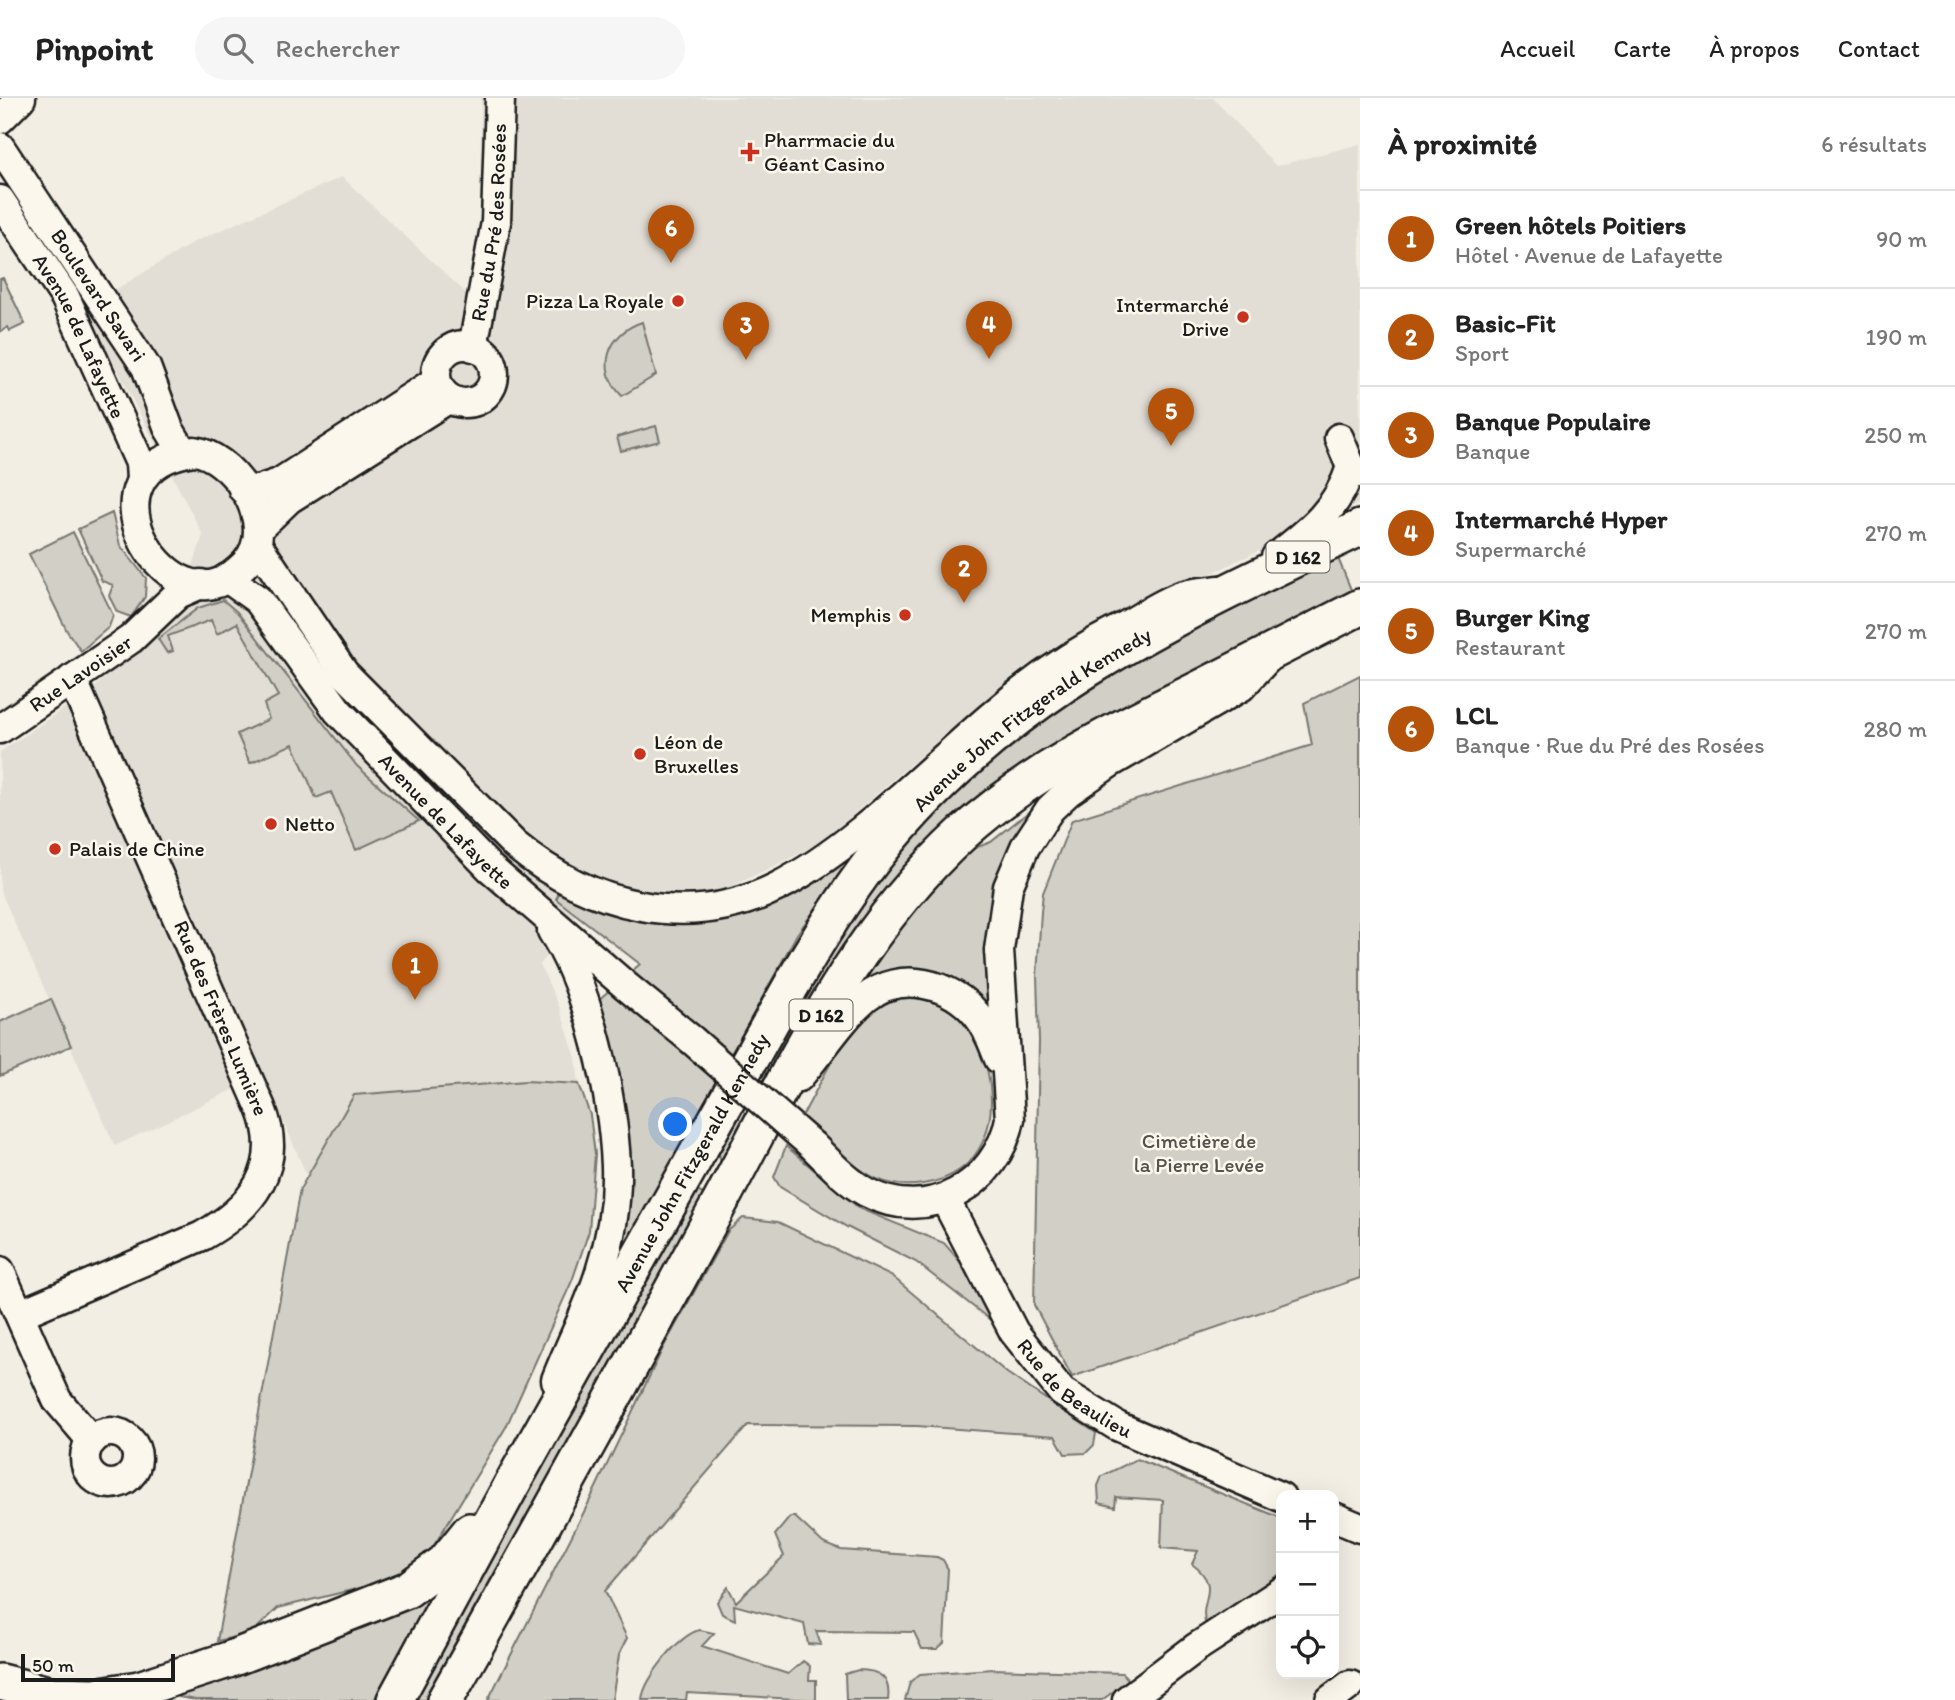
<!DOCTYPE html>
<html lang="fr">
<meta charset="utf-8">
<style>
body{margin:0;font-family:Itim,sans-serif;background:#f6f6f6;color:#222}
.controls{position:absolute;right:21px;bottom:21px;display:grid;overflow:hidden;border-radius:14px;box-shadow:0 7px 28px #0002}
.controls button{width:63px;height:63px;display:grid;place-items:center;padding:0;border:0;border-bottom:2px solid #e0e0e0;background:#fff;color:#222;font:35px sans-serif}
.scale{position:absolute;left:21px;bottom:18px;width:154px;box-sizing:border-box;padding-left:7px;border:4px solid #1c1c1c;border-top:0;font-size:19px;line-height:24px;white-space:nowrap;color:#1c1c1c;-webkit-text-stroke:5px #fbf7ec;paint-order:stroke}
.you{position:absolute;left:676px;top:1027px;width:24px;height:24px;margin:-18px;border:5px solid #fff;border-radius:50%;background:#1a73e8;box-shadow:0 0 0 10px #1a73e833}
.badge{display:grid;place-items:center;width:46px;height:46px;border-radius:50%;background:#b45309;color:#fff;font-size:23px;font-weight:700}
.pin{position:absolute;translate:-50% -58px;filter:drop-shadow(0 2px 4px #0008)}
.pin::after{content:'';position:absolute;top:37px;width:24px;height:21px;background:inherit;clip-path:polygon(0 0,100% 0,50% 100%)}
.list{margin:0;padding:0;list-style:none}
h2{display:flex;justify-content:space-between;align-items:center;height:91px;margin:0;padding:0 28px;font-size:30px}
h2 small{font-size:23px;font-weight:400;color:#767676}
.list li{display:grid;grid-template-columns:46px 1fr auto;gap:21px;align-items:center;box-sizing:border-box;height:98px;padding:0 28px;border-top:2px solid #e0e0e0}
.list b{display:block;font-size:26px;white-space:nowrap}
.list p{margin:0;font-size:23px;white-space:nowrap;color:#767676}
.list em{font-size:23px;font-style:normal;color:#767676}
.icon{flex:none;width:38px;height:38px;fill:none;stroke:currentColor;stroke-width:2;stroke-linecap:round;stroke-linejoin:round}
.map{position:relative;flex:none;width:1360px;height:1602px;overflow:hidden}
header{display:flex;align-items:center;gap:42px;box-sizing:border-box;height:98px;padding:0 35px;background:#fff;border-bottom:2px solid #e0e0e0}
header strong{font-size:33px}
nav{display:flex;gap:38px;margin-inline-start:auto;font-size:24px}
.search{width:490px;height:63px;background:#f6f6f6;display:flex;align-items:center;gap:18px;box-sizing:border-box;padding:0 24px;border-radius:38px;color:#767676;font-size:26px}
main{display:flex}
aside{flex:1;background:#fff}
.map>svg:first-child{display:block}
</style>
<header>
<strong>Pinpoint</strong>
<div class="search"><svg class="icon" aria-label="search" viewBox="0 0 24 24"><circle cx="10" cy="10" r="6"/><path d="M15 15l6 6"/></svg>Rechercher</div>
<nav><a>Accueil</a><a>Carte</a><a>À propos</a><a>Contact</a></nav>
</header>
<main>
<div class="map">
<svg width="1360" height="1602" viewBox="0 0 1360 1602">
<rect width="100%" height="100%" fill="#f2eee4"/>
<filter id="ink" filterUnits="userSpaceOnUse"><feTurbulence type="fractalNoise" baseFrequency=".0143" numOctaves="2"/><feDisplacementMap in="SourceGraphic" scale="14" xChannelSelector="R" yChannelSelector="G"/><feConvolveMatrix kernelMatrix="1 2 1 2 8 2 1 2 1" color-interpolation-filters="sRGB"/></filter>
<g filter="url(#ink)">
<!-- built -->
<path fill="#e2ded5" d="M481,0H1213L1276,68L1360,46V405L1117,520L1041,564L950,632L825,741L797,757L710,799H651L598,784L540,867L559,908L576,960L579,986L526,983L354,997L308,1081L264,977L115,1048L0,792V654L95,589L180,507L203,437L85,210L196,143L342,79L466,195L480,122Z"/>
<!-- green -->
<path fill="#d2cfc6" stroke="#777671" stroke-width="2" d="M3,180L25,226L10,233L8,229L0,234V181Z
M642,224L656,277L622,298C595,271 608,235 642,224Z
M656,328L660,343L621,353L617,339Z
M112,415L120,447L146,480L145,499L131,519L117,514L109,498L113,487L102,483L78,431Z
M73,434L113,517L109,529L81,553L67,533L29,456Z
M1335,453L1352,494L999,694L721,1066L719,1055L881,765L1049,605Z
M223,502L237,514L357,668L419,723L356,752L331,694L316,700L293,646L250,665L237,636L269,621L264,606L278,598L237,525L217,536L211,522L168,538L173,553L167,555L158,541L198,510Z
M1360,577V1180L1072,1279L1034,1207L1039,943L1037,878L1041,814L1043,795L1072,722L1312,647L1304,605Z
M1046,700L1018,747L990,906L974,900L853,893L882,850L940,782L972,751L991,744Z
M847,755L852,761L797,836L593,1211L607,1171L597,903L640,866L556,801L562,789L672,821Z
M910,898C925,900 942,903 955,913C972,927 980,946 986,967C1000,1022 985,1076 923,1086C904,1089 883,1086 866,1075C842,1061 822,1038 801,1020C827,976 852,904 910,898Z
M51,901L71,948L0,978V924Z
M526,983L579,986L590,1017L595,1056L589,1133L572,1183L506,1329L427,1459L401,1480L278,1510L252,1535L217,1543L300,1091L354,997Z
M786,1048L860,1111L944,1145L969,1174L998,1228L916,1164L847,1129L780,1089L774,1079Z
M695,1092L705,1097L435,1602H408Z
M743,1120L778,1124L893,1179L1007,1275L1096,1335L1094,1347L1086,1355L1065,1356L1055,1338L917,1328L748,1327L605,1493L627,1540L619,1557L612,1602H488L589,1404L663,1250L728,1133Z
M1137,1361L1281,1420V1475L1206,1527C1197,1502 1224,1490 1192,1466L1198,1453L1161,1450L1163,1402L1116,1399L1115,1409L1099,1405L1098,1388L1102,1378Z
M790,1419H795L823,1445L841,1452L937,1459L943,1462L948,1471L944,1545L937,1551H922L914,1534L816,1533L821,1547L808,1546L804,1526L734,1507L735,1522L722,1516L717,1504L728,1489L736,1504L784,1458L775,1437Z
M433,1493L374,1602H196L179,1599L176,1589Z
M700,1532L714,1535L702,1548L788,1576L803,1563L810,1568L809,1582H816V1602L687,1595L686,1602H642C643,1582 680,1535 700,1532Z
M993,1571L1122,1575L1129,1582L1102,1602H905L910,1584L920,1576Z
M858,1572C880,1572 891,1580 888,1602H846L845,1576Z"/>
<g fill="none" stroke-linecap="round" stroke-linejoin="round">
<!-- minor casing -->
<g stroke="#1c1c1c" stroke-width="33">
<g id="minor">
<path d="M0,21L21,0"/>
<path id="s1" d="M0,49L146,269L169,331L183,354"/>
<path id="s2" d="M0,102L65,199L140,365L141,382"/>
<circle cx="465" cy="276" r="29"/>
<path id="s3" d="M473,249L496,124L500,0"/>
<path d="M1339,340L1351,369L1360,375"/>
<path d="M194,353C231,358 269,413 255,450C251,462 241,470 231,478C165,526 72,371 194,353Z"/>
<path d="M243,391L258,392L279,385L436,283"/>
<path d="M259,430L289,401L448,301"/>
<path d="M257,446L344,575L515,747C589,808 688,834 777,789C852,751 925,675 989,620C1030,584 1076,553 1125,528C1143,518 1162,505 1181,498C1192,494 1206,494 1218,492"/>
<path d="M1276,459C1310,433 1338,411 1351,369"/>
<path id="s4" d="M227,480L258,502L338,613L490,770L626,888L692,942"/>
<path id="s5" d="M0,631L131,541L178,496L201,486"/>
<path d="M552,833C590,891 613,999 616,1068C617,1103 611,1141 600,1174C589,1210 570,1246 556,1282"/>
<path d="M799,979C821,954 840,922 866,900C900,872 951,885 977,917C988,930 993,946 999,961"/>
<path d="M813,1048C829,1064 846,1083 866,1094C928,1127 997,1087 1010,1021L999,852L1008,789L1025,749L1050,711L1068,694L1110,665L1241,589L1267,561"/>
<path id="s6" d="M945,1101L1014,1234L1062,1294L1117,1328L1281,1399"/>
<path d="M0,1173L57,1302L92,1343"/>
<path d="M20,1216L202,1138C252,1110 285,1069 261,1010L72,581"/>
<circle cx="111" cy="1360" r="26"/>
<path d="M1334,1419L1360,1430"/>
<path d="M1127,1602L1197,1549L1281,1494"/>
<path d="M1330,1602L1350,1587"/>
</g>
</g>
<!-- major casing -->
<g stroke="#1c1c1c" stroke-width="40">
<g id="major">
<path d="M0,1584L52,1597L94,1598L139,1591L228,1562L407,1492L445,1464L470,1433"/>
<path id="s7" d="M395,1602L517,1377L786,897C813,849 841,803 875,759C1004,594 1177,517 1360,430"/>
<path d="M445,1602C537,1439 627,1275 717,1110C789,978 849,839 963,735C1032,673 1113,633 1195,593C1250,565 1305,537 1360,509"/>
</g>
</g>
<!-- minor -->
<use href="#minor" stroke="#fbf7ec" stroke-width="28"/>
<!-- major -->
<use href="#major" stroke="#fbf7ec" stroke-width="35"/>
<!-- minor-bridge casing -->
<g stroke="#1c1c1c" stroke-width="33" stroke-linecap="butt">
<path id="minor-bridge" d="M692,942L813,1048"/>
</g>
<!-- minor-bridge -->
<use href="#minor-bridge" stroke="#fbf7ec" stroke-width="28"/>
</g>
</g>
<!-- markers -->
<g fill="#c8321e" stroke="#fbf7ec" stroke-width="2.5">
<path d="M746.5 43.5h7v7h7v7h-7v7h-7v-7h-7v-7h7z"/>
<circle cx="678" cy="203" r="7"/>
<circle cx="1243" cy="219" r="7"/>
<circle cx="905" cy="517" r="7"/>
<circle cx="640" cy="656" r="7"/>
<circle cx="271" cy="726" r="7"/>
<circle cx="55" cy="751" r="7"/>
</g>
<g text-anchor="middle" stroke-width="5" stroke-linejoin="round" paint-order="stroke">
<!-- shield labels -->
<g fill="#fbf7ec" stroke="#5f5e5a" stroke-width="2">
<rect x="1266.5" y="443.5" width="63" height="31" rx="5"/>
<rect x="789.5" y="901.5" width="63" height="31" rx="5"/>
</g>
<g font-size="19" font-weight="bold" fill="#1c1c1c">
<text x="1298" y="466">D 162</text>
<text x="821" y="924">D 162</text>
</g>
<!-- poi labels -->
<g font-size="21" fill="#1c1c1c" stroke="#fbf7ec" text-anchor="start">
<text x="764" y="49">Pharrmacie du<tspan x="764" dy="24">Géant Casino</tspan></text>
<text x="664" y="210" text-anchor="end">Pizza La Royale</text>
<text x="1229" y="214" text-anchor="end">Intermarché<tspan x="1229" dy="24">Drive</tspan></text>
<text x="891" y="524" text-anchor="end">Memphis</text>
<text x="654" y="651">Léon de<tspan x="654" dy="24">Bruxelles</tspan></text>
<text x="285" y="733">Netto</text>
<text x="69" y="758">Palais de Chine</text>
</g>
<!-- street labels -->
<g font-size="21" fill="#1c1c1c" stroke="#fbf7ec">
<text dy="7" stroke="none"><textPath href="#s3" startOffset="126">Rue du Pré des Rosées</textPath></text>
<text dy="7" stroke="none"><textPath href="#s1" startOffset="178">Boulevard Savari</textPath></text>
<text dy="7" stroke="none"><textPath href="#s2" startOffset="158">Avenue de Lafayette</textPath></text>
<text dy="7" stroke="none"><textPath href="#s5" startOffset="98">Rue Lavoisier</textPath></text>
<text dy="7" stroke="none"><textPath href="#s7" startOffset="1181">Avenue John Fitzgerald Kennedy</textPath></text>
<text dy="7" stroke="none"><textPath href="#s4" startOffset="329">Avenue de Lafayette</textPath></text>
<text transform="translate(221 920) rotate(67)" y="7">Rue des Frères Lumière</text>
<text dy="7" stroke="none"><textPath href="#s7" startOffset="614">Avenue John Fitzgerald Kennedy</textPath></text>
<text dy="7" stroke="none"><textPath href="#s6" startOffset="234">Rue de Beaulieu</textPath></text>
</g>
<!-- park labels -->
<g font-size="21" fill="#53524f" stroke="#fbf7ec">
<text x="1199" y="1050">Cimetière de<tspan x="1199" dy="24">la Pierre Levée</tspan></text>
</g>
</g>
</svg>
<div class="controls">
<button>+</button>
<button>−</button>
<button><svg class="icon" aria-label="locate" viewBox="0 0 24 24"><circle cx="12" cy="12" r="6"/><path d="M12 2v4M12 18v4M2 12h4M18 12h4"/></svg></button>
</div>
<div class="scale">50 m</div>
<div class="you"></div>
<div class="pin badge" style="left:415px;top:902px">1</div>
<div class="pin badge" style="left:964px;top:505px">2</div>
<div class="pin badge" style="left:746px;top:262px">3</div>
<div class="pin badge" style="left:989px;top:261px">4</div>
<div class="pin badge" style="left:1171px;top:348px">5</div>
<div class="pin badge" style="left:671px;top:165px">6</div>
</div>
<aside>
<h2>À proximité<small>6 résultats</small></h2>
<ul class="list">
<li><span class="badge">1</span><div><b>Green hôtels Poitiers</b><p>Hôtel · Avenue de Lafayette</p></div><em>90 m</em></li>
<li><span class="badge">2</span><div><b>Basic-Fit</b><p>Sport</p></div><em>190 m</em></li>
<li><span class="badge">3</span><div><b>Banque Populaire</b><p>Banque</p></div><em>250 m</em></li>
<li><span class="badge">4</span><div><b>Intermarché Hyper</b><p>Supermarché</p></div><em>270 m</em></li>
<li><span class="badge">5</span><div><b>Burger King</b><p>Restaurant</p></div><em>270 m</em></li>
<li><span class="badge">6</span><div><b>LCL</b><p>Banque · Rue du Pré des Rosées</p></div><em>280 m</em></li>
</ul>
</aside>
</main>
